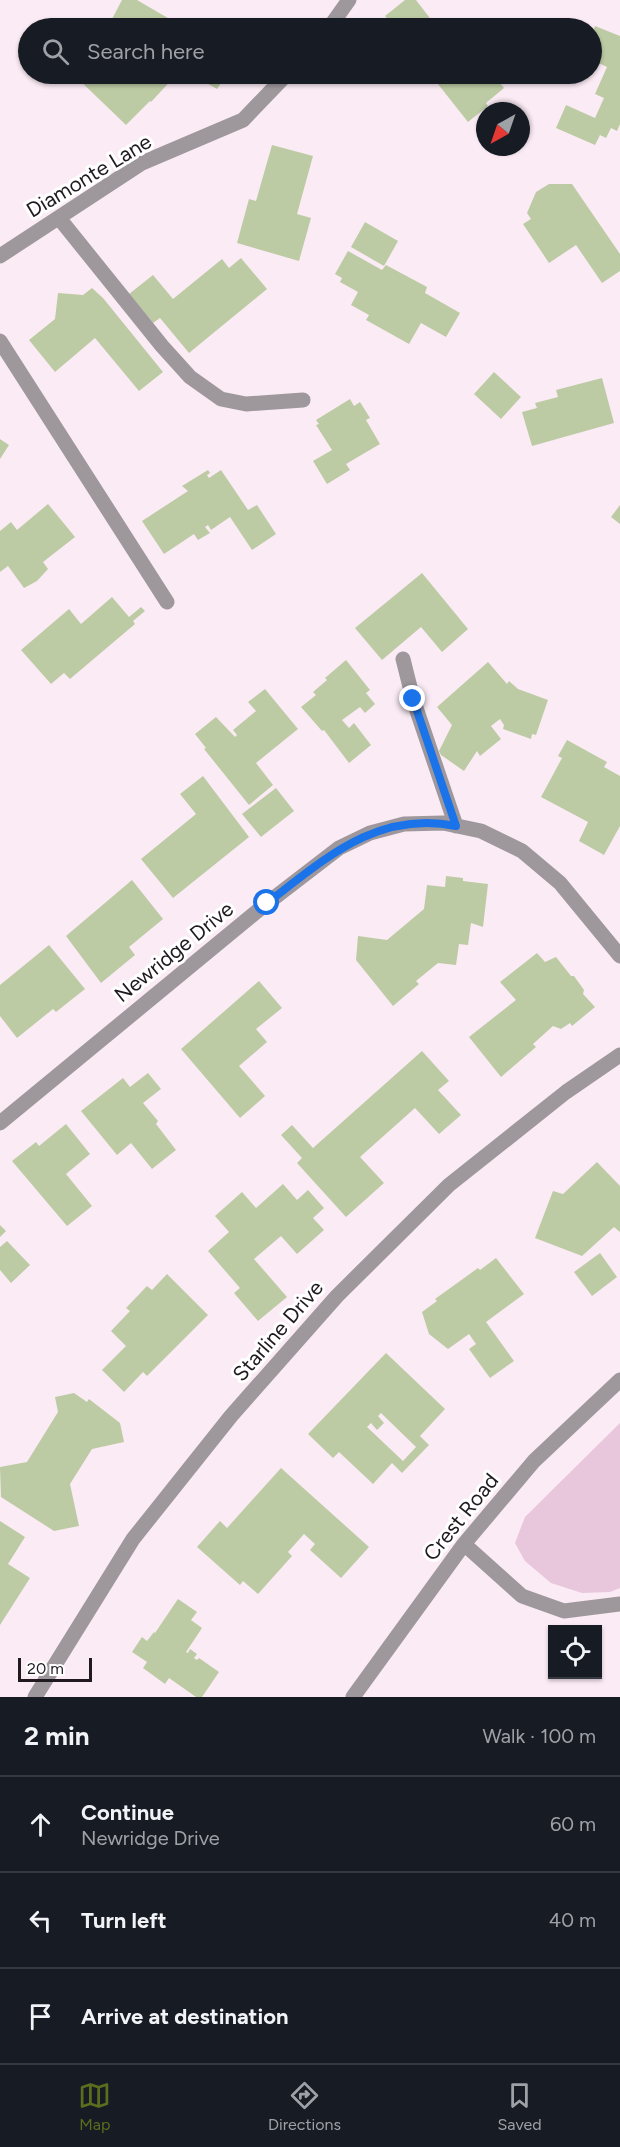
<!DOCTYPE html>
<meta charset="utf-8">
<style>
body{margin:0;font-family:Figtree,sans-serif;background:#20242c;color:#f1f3f6}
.controls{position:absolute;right:18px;bottom:18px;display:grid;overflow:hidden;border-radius:0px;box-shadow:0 2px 4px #0004}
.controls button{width:54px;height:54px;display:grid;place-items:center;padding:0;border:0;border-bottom:2px solid #363941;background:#171b24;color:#f1f3f6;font:30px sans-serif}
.compass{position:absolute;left:476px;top:102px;width:54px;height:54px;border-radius:50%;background:#171b24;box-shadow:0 2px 4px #0004;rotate:220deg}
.scale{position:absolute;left:18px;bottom:15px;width:74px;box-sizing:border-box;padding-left:6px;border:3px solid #201a1e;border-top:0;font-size:16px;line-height:21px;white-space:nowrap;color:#201a1e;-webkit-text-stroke:4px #fff;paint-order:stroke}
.stop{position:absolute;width:18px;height:18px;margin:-14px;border:4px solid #1a73e8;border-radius:50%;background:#fff}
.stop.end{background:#1a73e8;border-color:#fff;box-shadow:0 2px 6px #0008}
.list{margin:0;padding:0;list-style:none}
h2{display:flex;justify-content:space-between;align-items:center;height:78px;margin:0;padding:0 24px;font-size:26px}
h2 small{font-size:20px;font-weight:400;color:#9ea1a6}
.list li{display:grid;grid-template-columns:39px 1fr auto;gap:18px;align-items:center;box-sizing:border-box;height:96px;padding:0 24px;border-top:2px solid #363941}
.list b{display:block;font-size:22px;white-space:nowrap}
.list p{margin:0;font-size:20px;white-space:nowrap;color:#9ea1a6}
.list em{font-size:20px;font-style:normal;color:#9ea1a6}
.icon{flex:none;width:33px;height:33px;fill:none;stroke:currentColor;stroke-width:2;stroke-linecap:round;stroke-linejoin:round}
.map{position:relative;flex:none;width:620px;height:1697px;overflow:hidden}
.search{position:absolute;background:#171b24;box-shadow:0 2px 4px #0004;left:18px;right:18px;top:18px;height:66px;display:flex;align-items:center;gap:15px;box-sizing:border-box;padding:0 21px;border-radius:33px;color:#9ea1a6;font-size:22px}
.sheet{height:366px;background:#171b24}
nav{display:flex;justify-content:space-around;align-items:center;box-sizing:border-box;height:84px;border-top:2px solid #363941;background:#171b24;font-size:16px;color:#9ea1a6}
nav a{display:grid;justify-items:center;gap:3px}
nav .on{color:#596e1e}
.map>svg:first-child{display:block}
</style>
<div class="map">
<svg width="620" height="1697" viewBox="0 0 620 1697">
<rect width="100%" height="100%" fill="#fbebf5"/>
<!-- green -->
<path fill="#e8c6dc" d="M620,1423V1588L610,1592L582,1593L551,1583L525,1561L515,1543L525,1517Z"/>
<!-- building -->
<path fill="#bdcba4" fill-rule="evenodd" d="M122,0H137L185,28H122L112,19Z
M405,0H416L436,26L447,18L455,28H395L385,16Z
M595,26L620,36V124L617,131L611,128L606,138L600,135L595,145L556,128L566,105L595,118L604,98L595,94L607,67L592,60V34Z
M73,74H177L151,102L150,101L126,125Z
M191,74H227L217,89Z
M430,74H493L504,88L486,103L488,106L468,122Z
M272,145L313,156L297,214L311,218L299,261L237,243L249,199L256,201Z
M549,184H572L620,254V271L602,283L576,245L549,263L523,224L531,219L527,213L536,192Z
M365,222L398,241L384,266L351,247Z
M348,251L382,270L386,265L427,287L425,293L460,313L446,337L421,323L409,344L366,320L369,315L351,305L358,292L340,282L342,278L335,274Z
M241,258L267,289L189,353L160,318L153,323L129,294L153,275L173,299L222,259L229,268Z
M92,288L103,298L163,372L139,391L95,338L55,372L29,340L55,319L58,293L83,295Z
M494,372L521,397L501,419L474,394Z
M602,378L614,423L532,446L522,412L537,408L535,403L558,397L556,390Z
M350,399L354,406L360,402L370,418L366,420L380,444L346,464L350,470L327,484L313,461L332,450L316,425L319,424L316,420Z
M0,439L9,445L0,459Z
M208,470L210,473L207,475L209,478L221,470L248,510L257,505L276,534L252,550L230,517L211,530L208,525L205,527L210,533L198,540L194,534L164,554L142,521L188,491L182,486Z
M48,504L75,537L43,562L48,569L37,581L24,588L8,566L0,572V531L11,522L17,530Z
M620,505V524L611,517Z
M422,573L468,629L442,652L421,627L382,660L355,628Z
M112,597L129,617L141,607L145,611L133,621L135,624L70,679L64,673L51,684L21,650L69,609L81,624Z
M346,660L370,690L366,693L375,704L365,713L360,707L342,720L349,728L354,723L371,745L349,763L324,730L322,731L301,707L316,695L313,692L327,680L325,678Z
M488,662L507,684L509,681L518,689L548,700L536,735L532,734L531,739L503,729L504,725L500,719L491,726L501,739L480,756L477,751L464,771L441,755L439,751L452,725L437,707Z
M265,689L298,729L256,763L273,785L249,805L204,749L206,748L195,734L216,717L235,737L237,735L233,730L256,711L248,702Z
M567,740L607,762L604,767L620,776V826L604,855L579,841L588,822L541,797L562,758L558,756Z
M203,776L249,837L173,898L141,859L196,814L180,794Z
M276,788L294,811L261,837L242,814Z
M446,876L463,878V881L488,884L483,927L471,923L468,945L459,944L456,965L438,963L416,981L419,984L393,1006L356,960L358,936L387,940L424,909L427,885L445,887Z
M132,880L163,919L129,947L135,955L101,983L66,936Z
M49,945L85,989L56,1012L53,1009L17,1038L0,1016V985Z
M537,953L545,962L556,957L571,976H574L584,990L583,994L595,1007L572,1026L570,1023L561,1029L553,1026L533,1044L536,1047L501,1077L469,1037L516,1000L500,982Z
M259,981L282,1008L256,1029L267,1042L239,1066L265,1096L240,1118L181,1049Z
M422,1051L449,1081L438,1090L461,1115L439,1134L415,1108L360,1157L384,1183L346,1217L297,1163L302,1158L281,1135L292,1125L313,1148Z
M148,1073L161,1089L143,1103L158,1121L156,1124L176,1150L152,1169L131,1143L117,1155L81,1111L123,1078L130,1087Z
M66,1124L90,1154L66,1174L92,1206L67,1226L12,1161L36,1142L39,1146Z
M597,1162L620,1186V1232L614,1227L582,1256L535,1238L553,1191L563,1194Z
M283,1184L297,1200L308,1190L324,1208L313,1218L324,1230L297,1254L281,1236L254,1259L287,1297L258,1321L234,1293L240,1288L208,1251L229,1232L215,1216L242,1192L256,1208Z
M0,1225L6,1231L0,1237Z
M7,1241L30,1265L11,1283L0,1270V1247Z
M600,1253L617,1277L592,1296L574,1272Z
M496,1258L524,1294L486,1322L514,1361L490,1378L469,1349L476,1344L469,1334L448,1349L429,1334L422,1312L437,1301L435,1299L478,1268L480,1270Z
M167,1274L208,1315L147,1376L143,1372L124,1392L102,1370L126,1346L111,1331L130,1311L126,1308L147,1286L152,1290Z
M386,1353L445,1409L420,1436L429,1445L402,1473L392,1463L373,1484L339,1452L333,1458L308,1434ZM381,1413L416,1447L403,1461L367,1427L371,1423L377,1430L384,1423L378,1416Z
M74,1393L87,1402L89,1399L120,1423L124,1442L92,1449L70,1484L79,1526L54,1531L1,1497L0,1467L27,1462L58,1412L55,1397Z
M281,1468L369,1547L341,1578L310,1550L315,1544L304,1534L288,1552L292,1556L258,1594L243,1581L240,1585L197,1547L220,1521L227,1528Z
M0,1521L25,1537L8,1564L30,1578L0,1625Z
M178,1599L197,1612L191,1620L202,1628L186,1652L188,1653L190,1649L197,1654L194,1658L197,1660L199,1658L219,1672L202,1697H196L169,1678L165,1684L143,1668L147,1662L132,1652L142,1637L147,1641L154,1632L155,1633Z"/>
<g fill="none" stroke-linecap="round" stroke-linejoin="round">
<!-- minor -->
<path stroke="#9e989c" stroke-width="15" d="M329,28L349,0
M59,218L162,346L190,377L221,399L246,404L303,400
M0,256L142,163L243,120L287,74
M0,341L167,602
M403,659L413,699L456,826
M0,1123L261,908L339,848L370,833L404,824L443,823L481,831L522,851L560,883L620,956
M464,1544L522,1596L564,1611L620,1604
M35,1697L133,1539L231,1416L337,1296L449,1185L566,1092L620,1055
M353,1697L464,1544L534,1461L620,1380"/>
</g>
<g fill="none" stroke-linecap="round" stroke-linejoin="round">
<!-- route -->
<path stroke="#1a73e8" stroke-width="8" d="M267,903C325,859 377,810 456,826L413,699"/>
</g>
<g text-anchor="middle" stroke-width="6" stroke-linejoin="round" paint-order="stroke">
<!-- street labels -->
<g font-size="21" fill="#201a1e" stroke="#fff">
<text transform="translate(89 176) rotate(-31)" y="7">Diamonte Lane</text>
<text transform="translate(174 952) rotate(-39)" y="7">Newridge Drive</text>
<text transform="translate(278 1331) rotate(-49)" y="7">Starline Drive</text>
<text transform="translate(461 1517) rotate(-51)" y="7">Crest Road</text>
</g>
</g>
</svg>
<div class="controls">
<button><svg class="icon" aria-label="locate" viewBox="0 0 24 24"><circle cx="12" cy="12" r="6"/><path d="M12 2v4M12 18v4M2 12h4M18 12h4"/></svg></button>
</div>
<svg class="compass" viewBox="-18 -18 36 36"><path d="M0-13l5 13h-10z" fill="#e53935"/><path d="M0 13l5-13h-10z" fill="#9ea1a6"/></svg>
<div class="scale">20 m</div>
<div class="stop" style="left:267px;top:903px"></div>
<div class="stop end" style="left:413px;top:699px"></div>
<div class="search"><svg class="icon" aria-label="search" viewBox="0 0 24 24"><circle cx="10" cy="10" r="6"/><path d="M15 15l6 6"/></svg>Search here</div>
</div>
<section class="sheet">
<h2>2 min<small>Walk · 100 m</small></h2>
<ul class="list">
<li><svg class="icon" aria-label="ahead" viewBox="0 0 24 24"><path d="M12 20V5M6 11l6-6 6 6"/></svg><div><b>Continue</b><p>Newridge Drive</p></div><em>60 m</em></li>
<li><svg class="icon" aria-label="left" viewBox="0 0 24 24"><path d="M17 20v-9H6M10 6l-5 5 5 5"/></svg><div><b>Turn left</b></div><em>40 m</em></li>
<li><svg class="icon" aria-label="arrive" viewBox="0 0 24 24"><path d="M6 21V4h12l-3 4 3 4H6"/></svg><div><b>Arrive at destination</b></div></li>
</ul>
</section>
<nav>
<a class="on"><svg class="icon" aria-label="map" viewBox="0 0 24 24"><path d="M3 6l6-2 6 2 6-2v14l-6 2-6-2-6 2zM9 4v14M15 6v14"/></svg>Map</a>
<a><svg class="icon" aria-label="directions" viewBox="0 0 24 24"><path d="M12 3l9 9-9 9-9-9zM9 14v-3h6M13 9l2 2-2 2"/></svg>Directions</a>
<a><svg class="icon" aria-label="saved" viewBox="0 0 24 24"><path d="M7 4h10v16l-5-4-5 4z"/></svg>Saved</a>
</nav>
